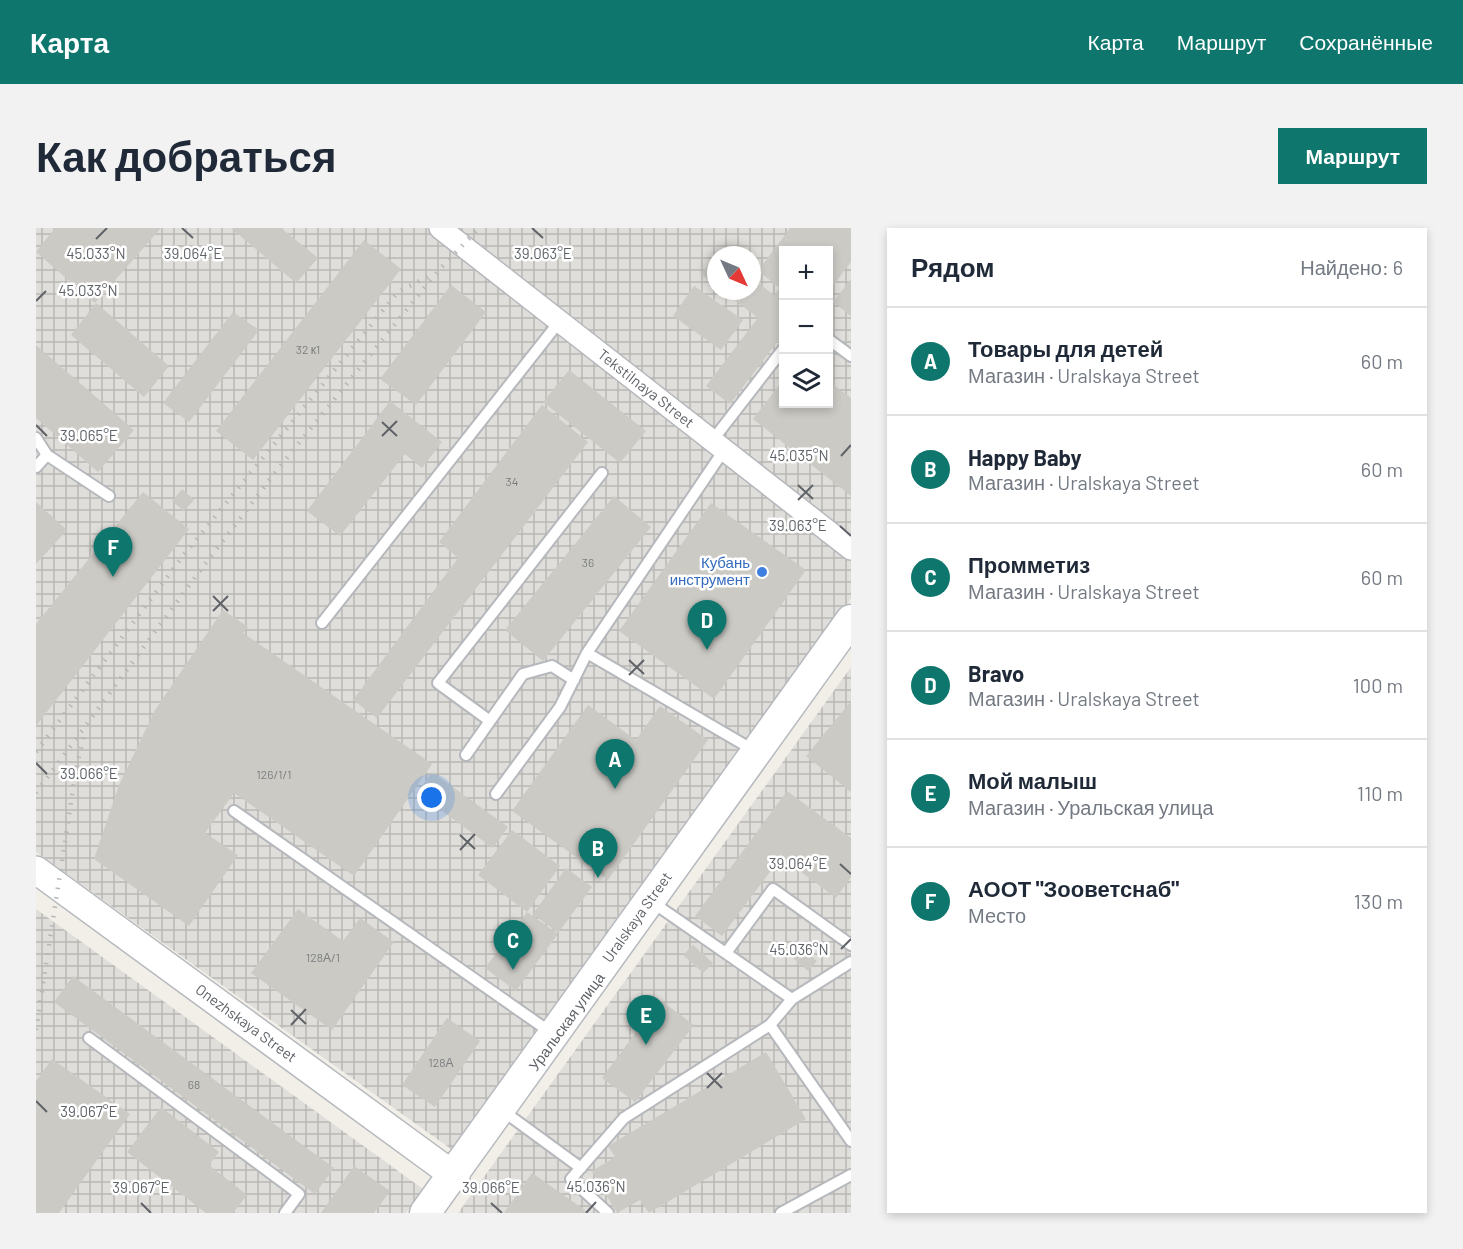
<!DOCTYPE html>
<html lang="ru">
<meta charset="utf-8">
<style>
body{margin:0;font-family:Barlow,sans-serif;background:#f2f2f3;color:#1f2937}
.controls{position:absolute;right:18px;top:18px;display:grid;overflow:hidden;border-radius:0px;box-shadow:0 3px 9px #0003}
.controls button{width:54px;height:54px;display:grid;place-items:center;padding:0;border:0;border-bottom:2px solid #e0e1e3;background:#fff;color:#1f2937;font:30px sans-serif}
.compass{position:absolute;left:671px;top:18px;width:54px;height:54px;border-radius:50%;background:#fff;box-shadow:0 3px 9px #0003;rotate:134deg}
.you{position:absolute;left:396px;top:570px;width:21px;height:21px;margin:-15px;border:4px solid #fff;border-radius:50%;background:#1a73e8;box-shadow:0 0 0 9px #1a73e833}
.badge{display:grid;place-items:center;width:39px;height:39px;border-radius:50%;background:#0f766e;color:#fff;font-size:20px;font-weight:700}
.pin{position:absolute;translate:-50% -50px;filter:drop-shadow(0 2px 3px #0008)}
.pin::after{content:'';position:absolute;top:32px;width:21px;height:18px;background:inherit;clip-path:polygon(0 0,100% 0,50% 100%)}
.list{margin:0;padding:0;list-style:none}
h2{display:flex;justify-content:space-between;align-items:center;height:78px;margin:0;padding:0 24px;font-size:26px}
h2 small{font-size:20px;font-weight:400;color:#747a83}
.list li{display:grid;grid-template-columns:39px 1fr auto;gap:18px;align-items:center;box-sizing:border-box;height:108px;padding:0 24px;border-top:2px solid #e0e1e3}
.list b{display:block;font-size:22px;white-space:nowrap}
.list p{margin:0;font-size:20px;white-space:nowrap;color:#747a83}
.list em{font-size:20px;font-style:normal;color:#747a83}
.icon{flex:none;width:33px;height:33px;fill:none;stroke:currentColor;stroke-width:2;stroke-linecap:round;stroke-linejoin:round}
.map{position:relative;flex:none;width:815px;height:985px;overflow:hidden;border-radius:0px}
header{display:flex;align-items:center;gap:36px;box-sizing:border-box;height:84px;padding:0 30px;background:#0f766e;color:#fff}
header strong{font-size:28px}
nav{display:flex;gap:33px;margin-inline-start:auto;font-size:21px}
.intro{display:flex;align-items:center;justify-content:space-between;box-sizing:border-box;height:144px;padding:0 36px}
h1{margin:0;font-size:42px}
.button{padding:15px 27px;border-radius:0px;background:#0f766e;color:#fff;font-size:21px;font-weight:700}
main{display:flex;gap:36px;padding:0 36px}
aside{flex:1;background:#fff;border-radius:0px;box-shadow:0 3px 9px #0003}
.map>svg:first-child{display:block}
</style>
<header>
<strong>Карта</strong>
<nav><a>Карта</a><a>Маршрут</a><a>Сохранённые</a></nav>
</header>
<div class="intro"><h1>Как добраться</h1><a class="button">Маршрут</a></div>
<main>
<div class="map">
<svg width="815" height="985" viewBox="0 0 815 985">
<defs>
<pattern id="industrial-grid" width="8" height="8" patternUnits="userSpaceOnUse" patternTransform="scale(1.5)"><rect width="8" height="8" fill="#e0deda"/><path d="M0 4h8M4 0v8" fill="none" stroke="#b9b8b5"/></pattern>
</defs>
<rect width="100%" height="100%" fill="#f1efe8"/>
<!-- industrial -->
<path fill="url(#industrial-grid)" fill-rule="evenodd" d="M0,0H815V371L415,921L0,624ZM748,22H792V176H748ZM680,27H716V63H680Z
M815,439V985H422L463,928Z
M0,681L387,961L370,985H0Z"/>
<!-- building -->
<path fill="#cccac5" d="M19,0H125L59,75L0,24Z
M195,0H245L282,30L260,55Z
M754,0H815V34L792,64V22H748V105L694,176L670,158L722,90L687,63H716V50L738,67L744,60L722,43Z
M328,12L365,41L217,232L180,203Z
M682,24L686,27H680V58L665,46Z
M815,51V88L797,74Z
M415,57L450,84L380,177L344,151Z
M658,58L707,92L685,122L637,88Z
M60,75L133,138L108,169L35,107Z
M197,84L223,102L153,194L127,175Z
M0,117L98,202L62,244L0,190Z
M533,142L610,203L584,235L507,174Z
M748,151V176H792V153L815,170V268L717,191Z
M354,173L406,214L386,240L369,226L304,308L271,283Z
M506,177L552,214L341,490L317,472L422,330L403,314Z
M146,261L158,272L148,283L136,273Z
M107,264L153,301L0,498V396Z
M578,268L615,299L507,433L469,402Z
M0,274L31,302L0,336Z
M675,275L770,342L678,471L583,403Z
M187,382L212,399L207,405L396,536L318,648L198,565L169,605L202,627L153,698L58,631L83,557L119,482Z
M815,473V564L770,528Z
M552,477L600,512L624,478L672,512L572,652L476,583Z
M396,544L472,599L457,620L381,565Z
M751,563L815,610V649L800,670L745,629L686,708L659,688Z
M476,602L524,638L491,684L442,647Z
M530,640L556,659L522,705L497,686Z
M262,681L307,713L324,690L358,714L296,802L215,745Z
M491,684L522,706L480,763L449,740Z
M657,717L677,735L667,745L647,727Z
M766,720L781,733L772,743L757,730Z
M37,748L298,940L279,966L18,774Z
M624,772L658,797L599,874L566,850Z
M411,790L444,813L399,879L366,857Z
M730,824L770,891L613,985L604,972L581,985L556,943L579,929L572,918Z
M16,831L94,886L23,985H0V853Z
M125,879L183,924L173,937L211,967L197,985H170L91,924Z
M318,938L354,963L338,985H285Z
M496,945L553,985H468Z"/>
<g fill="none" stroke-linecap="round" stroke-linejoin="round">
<!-- service casing -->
<g stroke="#b5b8bc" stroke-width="14">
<path id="service" d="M792,111L815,128
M0,210L11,227
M676,213L748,120
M0,239L11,227L73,268
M286,395L523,94
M551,425L719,523
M454,493L402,455L566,245
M430,527L487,446L516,438L538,452
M460,566L524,479L551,425L688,222
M198,583L517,806
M616,674L756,771
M690,725L737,661L815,717
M815,734L756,771L734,797L815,913
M53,810L263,966L249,985
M467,883L545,940
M572,985L535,951L588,890L734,797
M745,985L815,947"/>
</g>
<!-- minor casing -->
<g stroke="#b5b8bc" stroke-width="24">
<g id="minor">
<path id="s1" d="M404,0L815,321"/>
</g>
</g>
<!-- tertiary casing -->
<g stroke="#b5b8bc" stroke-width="30">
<g id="tertiary">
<path id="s2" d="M0,642L420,949"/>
</g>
</g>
<!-- secondary casing -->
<g stroke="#b6babf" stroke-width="33">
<g id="secondary">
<path id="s3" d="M389,985L815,392"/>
</g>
</g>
<!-- service -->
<use href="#service" stroke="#fff" stroke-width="10"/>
<!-- minor -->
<use href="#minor" stroke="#fff" stroke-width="21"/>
<!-- tertiary -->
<use href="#tertiary" stroke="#fff" stroke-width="27"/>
<!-- secondary -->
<use href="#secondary" stroke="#fff" stroke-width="30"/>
<!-- rail -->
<path stroke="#b6b7b8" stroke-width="4.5" stroke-dasharray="1.5 8" stroke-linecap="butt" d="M0,524L147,328L362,64L397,46
M0,565L166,340L242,241L402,43L443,0
M0,802L40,542L49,502"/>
</g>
<!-- ticks -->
<path fill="none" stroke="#5f6368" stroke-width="2" d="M146,0L157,10M496,0L507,10M60,11L71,0M0,73L10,63M346,194L361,208M0,197L11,208M346,208L361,193M805,228L815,217M762,257L777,271M762,272L777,257M804,298L815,308M177,368L192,383M177,383L192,368M593,432L608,446M593,447L608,432M0,535L11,546M424,607L439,621M424,622L439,606M804,636L815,646M805,721L815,711M255,782L270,796M255,797L270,781M671,845L686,860M671,860L686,845M0,873L11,884M105,975L115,985M455,975L466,985M550,985L560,974"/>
<!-- markers -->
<circle fill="#3f7fe0" stroke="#fff" stroke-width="2" cx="726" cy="344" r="6"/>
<g text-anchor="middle" stroke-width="5" stroke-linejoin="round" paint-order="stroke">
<!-- number labels -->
<g font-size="12" fill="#7a7d7f">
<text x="272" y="126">32 к1</text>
<text x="476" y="258">34</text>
<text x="552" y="339">36</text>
<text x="238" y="551">126/1/1</text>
<text x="287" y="734">128А/1</text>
<text x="405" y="839">128А</text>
<text x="158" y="861">68</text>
</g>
<!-- street labels -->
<g font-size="15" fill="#5f6368" stroke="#fff">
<text dy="5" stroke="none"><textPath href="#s1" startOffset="261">Tekstilnaya Street</textPath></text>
<text dy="5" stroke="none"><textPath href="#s3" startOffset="364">Uralskaya Street</textPath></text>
<text transform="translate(531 794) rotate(-54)" y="5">Уральская улица</text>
<text dy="5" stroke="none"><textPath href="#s2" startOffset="260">Onezhskaya Street</textPath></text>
</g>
<!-- shop labels -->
<g font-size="15" fill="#366cbe" stroke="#fff" text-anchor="end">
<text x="714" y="340">Кубань<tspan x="714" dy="17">инструмент</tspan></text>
</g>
</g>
<g font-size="15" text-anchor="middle" fill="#5f6368" stroke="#fff" stroke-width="5" stroke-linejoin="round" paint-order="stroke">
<text x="157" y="31">39.064°E</text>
<text x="507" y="31">39.063°E</text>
<text x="60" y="31">45.033°N</text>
<text x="52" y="68">45.033°N</text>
<text x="53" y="213">39.065°E</text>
<text x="763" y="233">45.035°N</text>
<text x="762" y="303">39.063°E</text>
<text x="53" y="551">39.066°E</text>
<text x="762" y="641">39.064°E</text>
<text x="763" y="727">45.036°N</text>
<text x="53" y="889">39.067°E</text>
<text x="560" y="964">45.036°N</text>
<text x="105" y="965">39.067°E</text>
<text x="455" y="965">39.066°E</text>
</g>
</svg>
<div class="controls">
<button>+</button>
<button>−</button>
<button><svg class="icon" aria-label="layers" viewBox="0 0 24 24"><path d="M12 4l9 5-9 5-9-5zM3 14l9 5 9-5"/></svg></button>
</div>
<svg class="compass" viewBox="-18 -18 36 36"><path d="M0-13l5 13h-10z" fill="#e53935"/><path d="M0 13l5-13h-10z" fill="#747a83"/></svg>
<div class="you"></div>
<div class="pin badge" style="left:579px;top:561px">A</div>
<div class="pin badge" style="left:562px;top:650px">B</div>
<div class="pin badge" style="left:477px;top:742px">C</div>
<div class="pin badge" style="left:671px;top:422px">D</div>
<div class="pin badge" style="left:610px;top:817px">E</div>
<div class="pin badge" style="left:77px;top:349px">F</div>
</div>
<aside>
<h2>Рядом<small>Найдено: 6</small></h2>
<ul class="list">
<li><span class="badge">A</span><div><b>Товары для детей</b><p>Магазин · Uralskaya Street</p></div><em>60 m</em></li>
<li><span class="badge">B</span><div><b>Happy Baby</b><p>Магазин · Uralskaya Street</p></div><em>60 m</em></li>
<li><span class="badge">C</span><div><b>Промметиз</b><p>Магазин · Uralskaya Street</p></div><em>60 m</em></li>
<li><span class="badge">D</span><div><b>Bravo</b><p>Магазин · Uralskaya Street</p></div><em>100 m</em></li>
<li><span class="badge">E</span><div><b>Мой малыш</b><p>Магазин · Уральская улица</p></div><em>110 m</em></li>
<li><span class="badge">F</span><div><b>АООТ &quot;Зооветснаб&quot;</b><p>Место</p></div><em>130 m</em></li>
</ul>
</aside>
</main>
